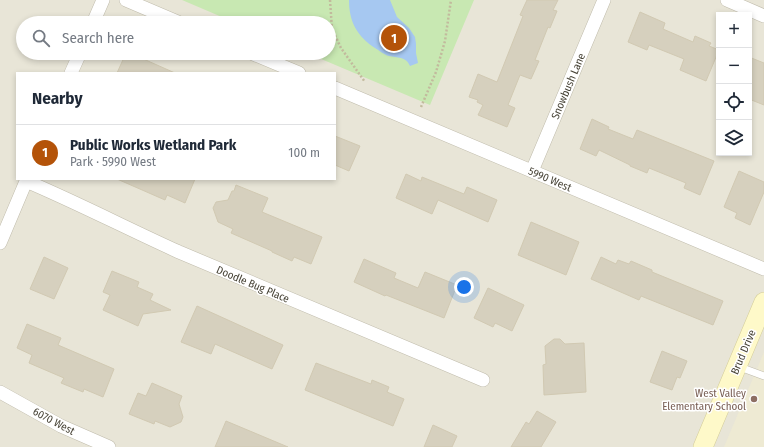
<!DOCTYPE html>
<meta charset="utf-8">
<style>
body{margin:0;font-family:"Fira Sans Condensed",sans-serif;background:#f6f6f7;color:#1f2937}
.controls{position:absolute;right:12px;top:12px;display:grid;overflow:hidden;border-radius:0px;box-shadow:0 2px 6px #0003}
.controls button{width:36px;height:36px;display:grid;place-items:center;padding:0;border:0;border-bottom:1px solid #e0e1e3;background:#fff;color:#1f2937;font:20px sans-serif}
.you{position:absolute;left:464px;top:287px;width:14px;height:14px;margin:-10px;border:3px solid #fff;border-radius:50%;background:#1a73e8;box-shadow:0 0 0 6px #1a73e833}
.badge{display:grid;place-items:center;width:26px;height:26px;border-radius:50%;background:#b45309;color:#fff;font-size:13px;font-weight:700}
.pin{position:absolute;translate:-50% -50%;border:2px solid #fff;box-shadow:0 1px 4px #0006}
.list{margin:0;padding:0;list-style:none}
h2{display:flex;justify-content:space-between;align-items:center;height:52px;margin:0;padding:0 16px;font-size:17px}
h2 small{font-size:13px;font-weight:400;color:#747a83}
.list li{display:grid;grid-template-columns:26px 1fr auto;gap:12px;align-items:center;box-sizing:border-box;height:56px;padding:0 16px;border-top:1px solid #e0e1e3}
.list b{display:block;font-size:15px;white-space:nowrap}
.list p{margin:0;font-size:13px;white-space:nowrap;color:#747a83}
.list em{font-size:13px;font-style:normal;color:#747a83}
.icon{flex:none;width:22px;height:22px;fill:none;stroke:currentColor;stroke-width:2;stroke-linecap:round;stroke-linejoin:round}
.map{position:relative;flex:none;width:764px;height:447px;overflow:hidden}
.search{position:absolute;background:#fff;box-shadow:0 2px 6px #0003;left:16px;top:16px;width:320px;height:44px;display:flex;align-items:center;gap:10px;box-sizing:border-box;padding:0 14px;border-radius:22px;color:#747a83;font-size:15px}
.panel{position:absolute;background:#fff;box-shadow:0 2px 6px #0003;left:16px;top:72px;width:320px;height:108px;border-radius:0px}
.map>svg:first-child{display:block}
</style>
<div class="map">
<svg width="764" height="447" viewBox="0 0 764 447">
<rect width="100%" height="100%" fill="#f4f3e9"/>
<!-- residential -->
<path fill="#e8e5d7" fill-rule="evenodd" d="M0,0H764V447H0ZM719,15H749V153H719ZM23,23H329V53H23ZM17,73H335V179H17Z"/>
<!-- education -->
<path fill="#eeead3" d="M764,352V447H724Z"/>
<!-- green -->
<path fill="#c8e8b2" d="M182,0H474L430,105L307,53H329V23H236Z"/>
<!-- water -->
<path fill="#a6c8f1" d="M349,0H390L397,17L409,28L415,37L416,44V53L418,63L410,66C406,56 397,58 389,56C384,55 379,50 375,48C357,36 349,22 349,0Z"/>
<!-- building -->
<path fill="#d6d0be" stroke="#d1c9b2" d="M527,0H558L553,10L557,11L550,28L548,27L535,60L539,61L531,79L520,75L508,105L515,108L507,127L478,115L483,105L477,102L478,100L469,97L478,74L497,82L523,16L520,15Z
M640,12L665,23L663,29L693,42L695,36L711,43L709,46L719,50L706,81L680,70L684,59L649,45L647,50L628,42Z
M126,53H130L175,73H117Z
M749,57L764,63V105L749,99Z
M592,119L609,127L608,129L633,139L637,130L714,161L700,195L684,188L686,183L649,168L647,173L630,166V165L599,150L596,156L580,149Z
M335,136L360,146L349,171L335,165Z
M739,171L764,182V192L750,225L735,218L737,213L724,207Z
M406,174L421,181L422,177L464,194L467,187L497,200L488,222L438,200L432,214L396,198Z
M117,179H195L185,203L167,195L165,200Z
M236,185L268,198L262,212L322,237L311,264L294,257L292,261L272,252V251L231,233L233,229L218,222L213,208L216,202L228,200L232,191H234Z
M531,222L579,242L566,275L518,255Z
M44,257L68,268L54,299L30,289Z
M601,257L616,264L618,260L629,264L631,261L652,270V272L723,301L713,325L641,296L639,300L591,279Z
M364,259L396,273L394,278L418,288L425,272L457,285L444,318L386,295L385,296L354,282Z
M112,271L139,282L137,287L153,294L150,300L171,310L143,314L138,326L103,310L110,295L103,292Z
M488,288L524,305L512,331L495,323L493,327L474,318Z
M197,306L283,345L272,369L215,344L211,354L181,342Z
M27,324L61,338L58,345L114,369L103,397L84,389L83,392L61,383L64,378L29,363L32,355L17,348Z
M554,339H560L565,344L584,343L586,392L544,395L543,365L546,364L545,346Z
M662,351L687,361L680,378L677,377L672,390L650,382Z
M316,363L371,384L372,380L389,387L387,392L404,399L393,426L305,390Z
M152,383L182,396L179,404L183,417L181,422L170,427L155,421L154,424L129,414L138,393L146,396Z
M537,411L556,422L541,447H511L526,422L529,424Z
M226,421L288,447H215Z
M433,425L457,436L452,447H424Z"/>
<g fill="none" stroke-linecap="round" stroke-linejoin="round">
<!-- service casing -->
<g stroke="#c0bcac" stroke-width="8">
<path id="service" d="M737,366L764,376"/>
</g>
<!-- minor casing -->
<g stroke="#c0bcac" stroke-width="14">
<path id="minor" d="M126,0L180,23
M727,0L764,16
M93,23L103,0
M251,53L299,73
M71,73L80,53
M335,88L764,269
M532,171L604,0
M26,181C78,203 128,229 179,252L483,380
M0,243L27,179
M0,392L61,426L109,447"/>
</g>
<!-- secondary casing -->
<g stroke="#d4cd99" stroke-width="20">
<path id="secondary" d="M703,447L764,302"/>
</g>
<!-- path -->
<path stroke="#c2ba9d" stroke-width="2.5" stroke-dasharray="2 2" stroke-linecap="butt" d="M330,0L332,29L341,48L365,82
M421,107L436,72L445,41L451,0"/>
<!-- service -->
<use href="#service" stroke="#fff" stroke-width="7"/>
<!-- minor -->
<use href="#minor" stroke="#fff" stroke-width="13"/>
<!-- secondary -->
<use href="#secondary" stroke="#fef9c9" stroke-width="19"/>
</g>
<!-- markers -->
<circle fill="#8d6e63" stroke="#fff" stroke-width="1.5" cx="754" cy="399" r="4"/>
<g text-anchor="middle" stroke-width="3" stroke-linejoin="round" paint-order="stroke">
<!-- street labels -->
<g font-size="11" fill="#484437" stroke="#fff">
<text transform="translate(568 86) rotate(-67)" y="4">Snowbush Lane</text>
<text transform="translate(550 179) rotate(23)" y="4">5990 West</text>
<text transform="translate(253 284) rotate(23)" y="4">Doodle Bug Place</text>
<text transform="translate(743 352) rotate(-67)" y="4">Brud Drive</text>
<text transform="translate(54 421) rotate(28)" y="4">6070 West</text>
</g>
<!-- education labels -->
<g font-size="11" fill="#785e54" stroke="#fff" text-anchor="end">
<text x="746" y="397">West Valley<tspan x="746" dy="13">Elementary School</tspan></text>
</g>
</g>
</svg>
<div class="controls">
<button>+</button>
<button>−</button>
<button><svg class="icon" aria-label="locate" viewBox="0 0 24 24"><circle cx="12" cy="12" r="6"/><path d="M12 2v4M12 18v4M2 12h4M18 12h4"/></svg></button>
<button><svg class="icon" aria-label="layers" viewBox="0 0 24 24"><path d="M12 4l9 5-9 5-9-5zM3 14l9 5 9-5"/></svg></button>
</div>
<div class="you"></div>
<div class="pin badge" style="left:394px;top:38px">1</div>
<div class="search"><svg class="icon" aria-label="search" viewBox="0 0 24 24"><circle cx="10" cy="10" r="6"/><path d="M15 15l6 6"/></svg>Search here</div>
<section class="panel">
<h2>Nearby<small></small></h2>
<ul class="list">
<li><span class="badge">1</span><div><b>Public Works Wetland Park</b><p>Park · 5990 West</p></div><em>100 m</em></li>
</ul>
</section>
</div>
